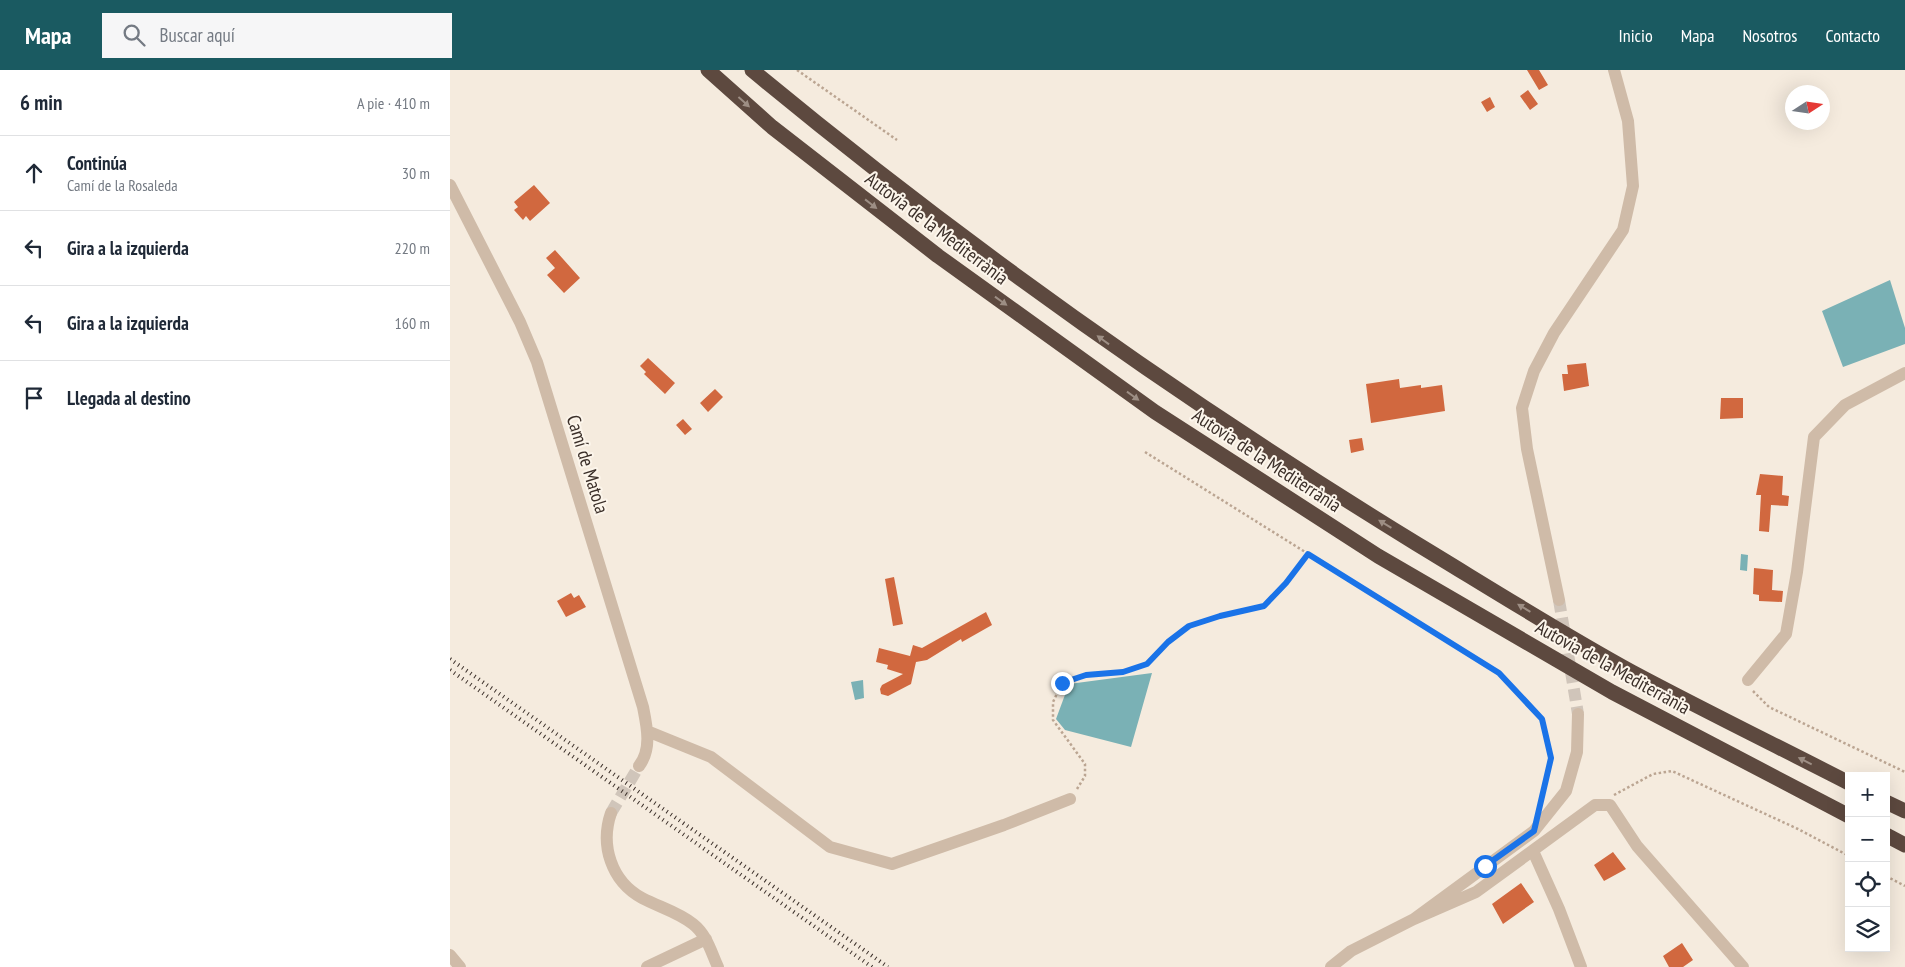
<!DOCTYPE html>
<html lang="es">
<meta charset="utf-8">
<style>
body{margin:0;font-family:"PT Sans Narrow",sans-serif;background:#f6f6f7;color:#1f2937}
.controls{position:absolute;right:15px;bottom:15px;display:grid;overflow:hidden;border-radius:0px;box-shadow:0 5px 20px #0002}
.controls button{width:45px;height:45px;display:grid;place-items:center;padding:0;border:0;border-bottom:1px solid #e0e1e3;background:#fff;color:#1f2937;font:25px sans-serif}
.compass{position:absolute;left:1335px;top:15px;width:45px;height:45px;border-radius:50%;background:#fff;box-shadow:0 5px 20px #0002;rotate:78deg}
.stop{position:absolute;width:15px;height:15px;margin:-11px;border:4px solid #1a73e8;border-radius:50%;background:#fff}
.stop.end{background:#1a73e8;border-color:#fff;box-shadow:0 1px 5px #0008}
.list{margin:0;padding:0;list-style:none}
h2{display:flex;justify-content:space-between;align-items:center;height:65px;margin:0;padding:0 20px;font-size:21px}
h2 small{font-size:16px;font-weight:400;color:#747a83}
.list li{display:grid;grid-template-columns:32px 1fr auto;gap:15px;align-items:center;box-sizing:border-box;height:75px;padding:0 20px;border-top:1px solid #e0e1e3}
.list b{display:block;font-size:19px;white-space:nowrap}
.list p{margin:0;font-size:16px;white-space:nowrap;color:#747a83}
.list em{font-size:16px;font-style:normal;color:#747a83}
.icon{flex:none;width:28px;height:28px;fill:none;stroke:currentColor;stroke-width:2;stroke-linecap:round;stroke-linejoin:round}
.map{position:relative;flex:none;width:1455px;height:897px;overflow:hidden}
header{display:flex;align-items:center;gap:30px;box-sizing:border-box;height:70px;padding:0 25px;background:#1a5a61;color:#fff}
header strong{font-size:24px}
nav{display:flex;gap:28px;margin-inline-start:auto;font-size:18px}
.search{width:350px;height:45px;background:#f6f6f7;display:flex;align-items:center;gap:12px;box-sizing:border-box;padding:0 18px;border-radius:0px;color:#747a83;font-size:19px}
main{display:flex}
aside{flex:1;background:#fff}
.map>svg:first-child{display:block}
</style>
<header>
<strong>Mapa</strong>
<div class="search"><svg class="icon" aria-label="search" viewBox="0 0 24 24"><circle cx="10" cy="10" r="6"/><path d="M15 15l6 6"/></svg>Buscar aquí</div>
<nav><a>Inicio</a><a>Mapa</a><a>Nosotros</a><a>Contacto</a></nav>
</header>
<main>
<aside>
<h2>6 min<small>A pie · 410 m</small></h2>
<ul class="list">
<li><svg class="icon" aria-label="ahead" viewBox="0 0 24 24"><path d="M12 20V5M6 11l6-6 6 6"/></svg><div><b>Continúa</b><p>Camí de la Rosaleda</p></div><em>30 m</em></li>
<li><svg class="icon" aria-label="left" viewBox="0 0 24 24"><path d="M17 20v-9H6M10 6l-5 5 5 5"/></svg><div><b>Gira a la izquierda</b></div><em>220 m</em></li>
<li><svg class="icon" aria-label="left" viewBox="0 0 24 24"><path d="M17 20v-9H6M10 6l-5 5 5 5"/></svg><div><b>Gira a la izquierda</b></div><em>160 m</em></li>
<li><svg class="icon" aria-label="arrive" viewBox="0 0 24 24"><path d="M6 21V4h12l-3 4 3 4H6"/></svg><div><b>Llegada al destino</b></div></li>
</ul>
</aside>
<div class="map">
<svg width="1455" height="897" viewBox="0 0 1455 897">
<rect width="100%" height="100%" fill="#f5ebde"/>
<!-- water -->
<path fill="#7ab1b5" d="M1440,210L1455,258V274L1393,297L1372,241Z
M1291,484L1298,485L1297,501L1290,500Z
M702,603L681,677L615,660L606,649L619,614Z
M413,610L414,628L405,630L401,612Z"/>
<!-- building -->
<path fill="#d1683f" d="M1077,0H1089L1098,15L1089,20Z
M1078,20L1088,34L1080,40L1070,26Z
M1040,27L1045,37L1037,42L1031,32Z
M84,115L100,133L80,151L76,146L73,150L64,140L68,137L64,132Z
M105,180L130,208L114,223L97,205L105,198L96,188Z
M198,288L225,313L215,324L194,304L196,302L190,296Z
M1136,293L1139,316L1114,321L1112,304H1118L1117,295Z
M949,309L950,318L971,315V318L992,315L995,341L921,353L916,314Z
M265,319L273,327L258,342L250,333Z
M1271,328H1293V348L1270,349Z
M233,349L242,359L235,365L226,355Z
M912,368L914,380L901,383L899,370Z
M1310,404L1333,406L1332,425L1339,426L1338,436L1321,435L1319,462L1309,461L1311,425H1306Z
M1304,498L1323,500L1322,520L1333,521L1332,532L1309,531V525L1303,524Z
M444,507L453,554L443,556L435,509Z
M121,523L124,528L129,525L136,537L116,547L107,531Z
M536,542L542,555L512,572L511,569L477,590L466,592L461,614L438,626L431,624L430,619L432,615L453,604L437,599L438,595L426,592L429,578L460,586L463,575L472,578Z
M1163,782L1176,799L1154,811L1144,795Z
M1071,813L1084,832L1053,854L1042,834Z
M1232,873L1243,890L1233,897H1219L1213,886Z"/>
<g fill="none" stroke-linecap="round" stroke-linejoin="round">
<!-- minor-tunnel -->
<path stroke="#d0c5ba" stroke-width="12" stroke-dasharray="12 6" stroke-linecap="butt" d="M1109,530L1128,644
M161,743L189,696"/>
<!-- path -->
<path stroke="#bba592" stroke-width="2.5" stroke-dasharray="2.5 2.5" stroke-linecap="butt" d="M347,0L447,70
M695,382L1049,603L1093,649L1101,689L1091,732
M1303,621L1319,637L1455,702
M627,719L635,706V694L603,650V632L612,613L636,605L673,602L697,594L718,572L739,556L770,546L814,535L836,513L858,484
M1164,725L1203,704L1222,701L1348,759L1399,786
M1436,806L1455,816"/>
<!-- minor -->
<path stroke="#cfbba8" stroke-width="12" d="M0,115L70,252L87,292L193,637C197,657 202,679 189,696
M1109,530L1077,379L1072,338L1084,301L1104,263L1173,160L1183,116L1178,51L1164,0
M1298,610L1336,564L1347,502L1364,367L1395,335L1455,303
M197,661L261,687L380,777L442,794L554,755L620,729
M161,743C150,775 161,811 192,828C209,837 228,842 243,854C257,865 261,882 268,897
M1083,781L1109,839L1131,897
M964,849L1026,822L1145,735H1160L1187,776L1293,897
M0,885L10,897
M197,897L256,869
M881,897L901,881L964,849L1084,761L1116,721L1127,682L1128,644"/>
<!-- motorway -->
<path stroke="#5d493f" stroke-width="15" d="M258,0L322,57L488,186L705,342L928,486L1162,622L1399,746
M302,0C512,174 734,331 967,474C1038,517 1109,562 1182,602C1253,640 1327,676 1399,713
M1436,732L1455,741
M1436,765L1455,775"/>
<!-- rail -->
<path stroke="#3b2f29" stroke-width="4" stroke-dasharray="1 4" stroke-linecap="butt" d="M0,589L438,897
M0,600L422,897"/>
</g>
<!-- one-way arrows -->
<defs><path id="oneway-solid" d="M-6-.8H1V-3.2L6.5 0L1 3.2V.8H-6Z" transform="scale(1.25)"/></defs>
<g fill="#9d8e84">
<use href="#oneway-solid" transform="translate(294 32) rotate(42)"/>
<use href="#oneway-solid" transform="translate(421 134) rotate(38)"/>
<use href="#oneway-solid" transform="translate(551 231) rotate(36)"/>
<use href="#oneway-solid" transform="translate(653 270) rotate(-144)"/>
<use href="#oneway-solid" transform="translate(683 326) rotate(36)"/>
<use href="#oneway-solid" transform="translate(935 454) rotate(-149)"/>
<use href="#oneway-solid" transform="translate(1074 538) rotate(-149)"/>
<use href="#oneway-solid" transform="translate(1355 691) rotate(-153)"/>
</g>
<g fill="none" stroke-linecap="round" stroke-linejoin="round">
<!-- route -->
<path stroke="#1a73e8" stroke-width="6" d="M612,613L636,605L673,602L697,594L718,572L739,556L770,546L814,536L836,513L858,484L1049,603L1092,649L1101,688L1084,761L1035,796"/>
</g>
<g text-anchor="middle" stroke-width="4" stroke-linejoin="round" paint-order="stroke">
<!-- street labels -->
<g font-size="19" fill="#3b2f29" stroke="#fcf5eb">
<text transform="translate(487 158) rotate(37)" y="7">Autovia de la Mediterrània</text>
<text transform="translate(817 390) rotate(33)" y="7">Autovia de la Mediterrània</text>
<text transform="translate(138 394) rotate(73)" y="7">Camí de Matola</text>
<text transform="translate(1163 597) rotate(29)" y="7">Autovia de la Mediterrània</text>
</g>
</g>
</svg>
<div class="controls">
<button>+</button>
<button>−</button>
<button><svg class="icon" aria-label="locate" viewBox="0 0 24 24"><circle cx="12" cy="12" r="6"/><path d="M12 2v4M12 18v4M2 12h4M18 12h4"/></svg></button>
<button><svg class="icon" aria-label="layers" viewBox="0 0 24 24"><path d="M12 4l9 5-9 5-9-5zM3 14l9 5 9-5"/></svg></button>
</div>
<svg class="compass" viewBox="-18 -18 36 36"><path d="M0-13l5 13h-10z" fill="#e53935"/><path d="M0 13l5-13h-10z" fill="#747a83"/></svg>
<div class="stop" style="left:1035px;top:796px"></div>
<div class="stop end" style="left:612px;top:613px"></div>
</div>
</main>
